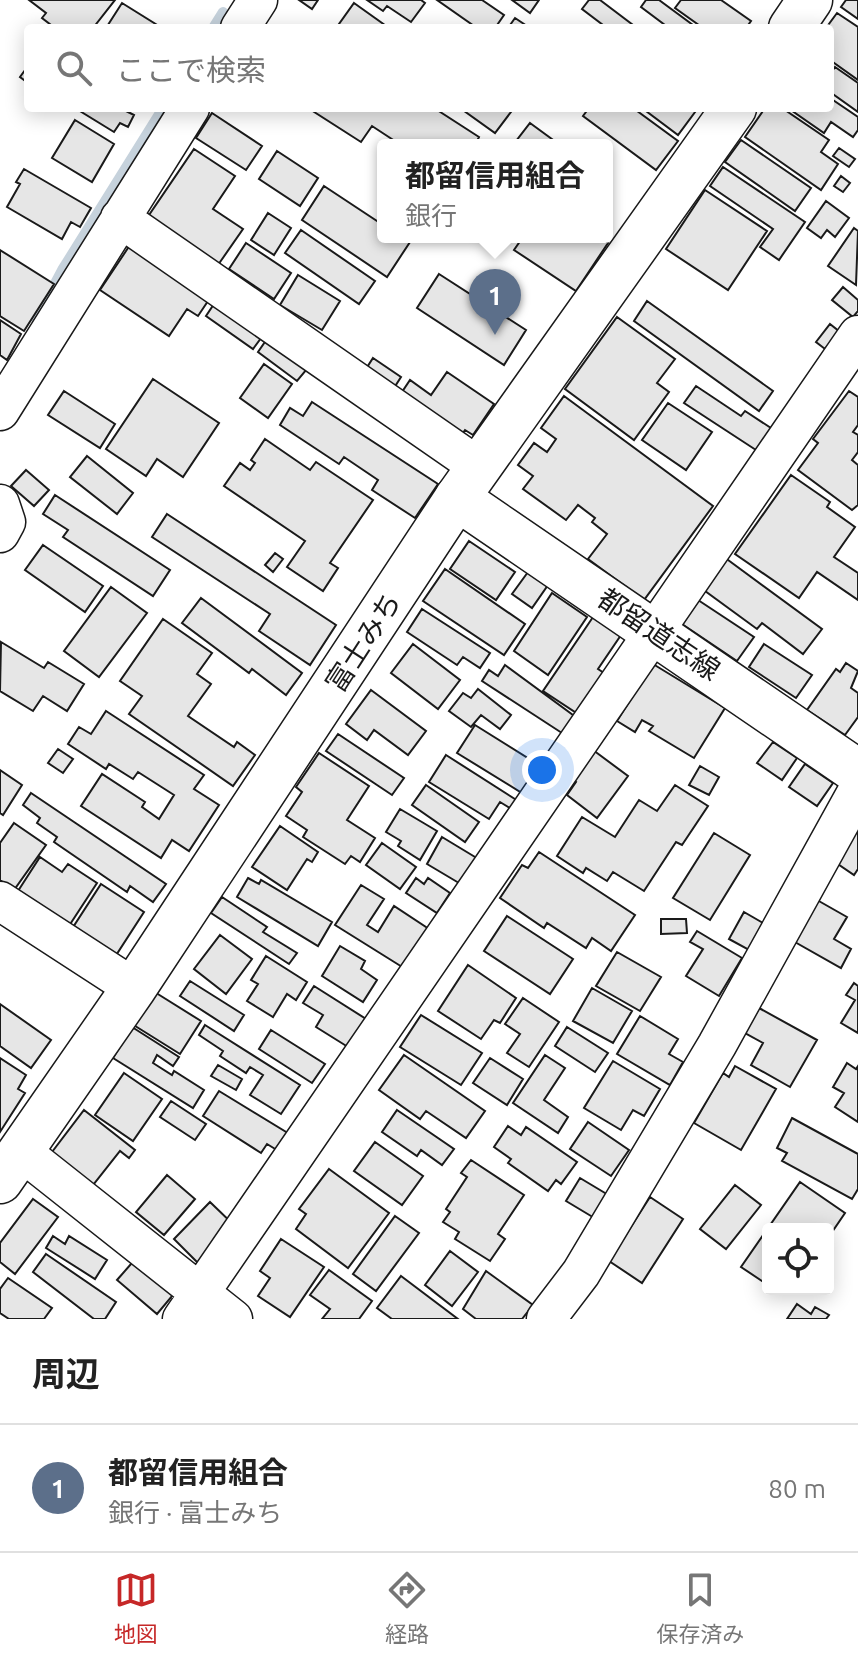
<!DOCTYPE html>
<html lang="ja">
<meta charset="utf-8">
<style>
body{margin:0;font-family:Ubuntu,"Noto Sans JP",sans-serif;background:#f2f2f2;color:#222}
.controls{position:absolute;right:24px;bottom:24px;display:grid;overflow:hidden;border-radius:8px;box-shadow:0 4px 20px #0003}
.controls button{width:72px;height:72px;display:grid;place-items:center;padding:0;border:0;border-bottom:2px solid #e0e0e0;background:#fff;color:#222;font:40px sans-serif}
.you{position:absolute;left:542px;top:770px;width:28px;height:28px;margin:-20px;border:6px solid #fff;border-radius:50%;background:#1a73e8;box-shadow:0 0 0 12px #1a73e833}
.badge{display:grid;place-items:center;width:52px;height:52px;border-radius:50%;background:#c62828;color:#fff;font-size:26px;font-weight:700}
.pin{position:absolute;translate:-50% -66px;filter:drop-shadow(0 2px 4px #0008)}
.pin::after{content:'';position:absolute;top:42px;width:28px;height:24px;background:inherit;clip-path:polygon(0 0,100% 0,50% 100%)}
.popup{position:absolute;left:377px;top:139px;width:236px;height:104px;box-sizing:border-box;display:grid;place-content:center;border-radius:8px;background:#fff;filter:drop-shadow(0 2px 6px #0005);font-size:26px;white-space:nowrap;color:#767676}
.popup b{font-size:30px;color:#222}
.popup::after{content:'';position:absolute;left:50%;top:100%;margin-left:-16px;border:16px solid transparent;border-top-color:#fff}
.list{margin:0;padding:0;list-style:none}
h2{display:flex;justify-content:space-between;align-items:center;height:104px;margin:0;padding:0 32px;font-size:34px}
h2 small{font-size:26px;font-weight:400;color:#767676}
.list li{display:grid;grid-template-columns:52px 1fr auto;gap:24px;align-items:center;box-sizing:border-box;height:128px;padding:0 32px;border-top:2px solid #e0e0e0}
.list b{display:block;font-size:30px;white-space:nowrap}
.list p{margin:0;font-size:26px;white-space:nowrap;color:#767676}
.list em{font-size:26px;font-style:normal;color:#767676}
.icon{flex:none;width:44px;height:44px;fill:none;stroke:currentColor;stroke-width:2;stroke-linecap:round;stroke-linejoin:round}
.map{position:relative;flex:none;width:858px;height:1319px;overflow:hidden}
.search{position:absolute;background:#fff;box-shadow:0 4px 20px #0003;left:24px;right:24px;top:24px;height:88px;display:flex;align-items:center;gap:20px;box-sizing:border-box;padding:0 28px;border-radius:8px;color:#767676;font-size:30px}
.sheet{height:232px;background:#fff}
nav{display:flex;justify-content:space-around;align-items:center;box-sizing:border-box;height:112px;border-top:2px solid #e0e0e0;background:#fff;font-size:22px;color:#767676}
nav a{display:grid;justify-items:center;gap:4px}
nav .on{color:#c62828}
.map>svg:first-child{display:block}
</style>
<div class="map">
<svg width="858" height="1319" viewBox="0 0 858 1319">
<rect width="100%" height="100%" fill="#fff"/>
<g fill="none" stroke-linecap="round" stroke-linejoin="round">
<!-- stream -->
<path stroke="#c6d2dc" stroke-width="10" d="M213,28L223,12
M36,319L62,270L163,108"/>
</g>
<!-- building -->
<path fill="#e6e6e6" stroke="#1a1a1a" stroke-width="2" d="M29,0H115L93,28H55L42,18L46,13Z
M299,0H318L312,9Z
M367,0H421L425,3L411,22L387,6L383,11Z
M437,0H482L504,15L495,28H477Z
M512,0H539L530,13Z
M589,0H600L637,28H607L582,9Z
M646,0H659L697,28H669L641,7Z
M681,0H721L751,21L746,28H703L675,8Z
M846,0H858V19L841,7Z
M122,3L162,28H106Z
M354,3L389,28H345L339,24Z
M837,13L858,27V80L830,60V28H826Z
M515,18L530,28H508Z
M28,66V83L20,77Z
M835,67L858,83V112L830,92V74Z
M830,98L858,117V130L853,137L831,122L824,133L788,108H830Z
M75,108H128L126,111L134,115L128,127L120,123L114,132Z
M308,108H434L479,137L475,145H401L372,126L361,142Z
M460,108H514L495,133Z
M589,108H633L678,141L656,170L583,116Z
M642,108H698L678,135Z
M765,108H782L829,140L821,152L838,164L821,190L745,137Z
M212,113L262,146L246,170L196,138Z
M75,120L114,144L92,182L52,158Z
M530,123L560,145H513Z
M741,140L811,188L795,211L725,162Z
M839,148L855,159L849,167L833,156Z
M194,149L235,176L213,209L243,229L218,265L147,218Z
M277,151L318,178L300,206L259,179Z
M723,167L805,222L779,260L760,247L773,229L710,186Z
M24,169L91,208L80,227L71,222L62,239L7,207L20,184L16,182Z
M841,176L850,183L843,192L834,186Z
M324,186L383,225V237H402L410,242L387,277L302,220Z
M705,190L767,231L728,290L666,249Z
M826,201L849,218L835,237L827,230L821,238L807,228Z
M268,213L291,228L274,255L251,240Z
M854,228L858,231L856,285L828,266Z
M301,230L375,281L359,304L285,253Z
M523,237H598L608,243L576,291L514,250Z
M246,243L291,273L274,299L229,269Z
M130,245L210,298L198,316L187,309L169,336L100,290Z
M0,250L54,284L24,331L0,316Z
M439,274L526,330L504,365L417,308Z
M298,275L340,301L322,330L280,305Z
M843,287L858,300V311L853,317L832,300Z
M216,301L264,334L253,349L206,316Z
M647,301L773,391L759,411L634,321Z
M617,317L675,359L657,383L669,392L634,440L565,389Z
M0,320L21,334L7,360L0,355Z
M830,324L840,332L825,349L816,342Z
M267,339L307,369L297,381L258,352Z
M373,358L401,377L392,391L364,372Z
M264,364L292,384L268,418L240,398Z
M447,372L494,404L473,435L465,430L458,440L398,398L410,380L431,395Z
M153,379L219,423L183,477L157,459L146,476L106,449Z
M696,386L741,416L745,411L774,430L759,452L684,403Z
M64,391L115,424L100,448L48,415Z
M849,391L858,397V425L853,432L858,435V452L852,460L858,465V505L852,510L798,470L818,443L813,439Z
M564,396L713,506L644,600L588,559L607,534L592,522L595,518L578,505L566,520L523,489L533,476L518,465L534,443L547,452L556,439L541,428Z
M312,402L438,484L415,518L372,490L378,480L344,457L339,464L280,425L290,408L303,416Z
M668,403L712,432L686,470L642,440Z
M265,439L310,470L316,462L373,500L330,563L338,568L323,591L287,567L305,541L224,486L240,463L250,470L255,463L251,460Z
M87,456L133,493L117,514L70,477Z
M26,470L49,490L34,506L11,486Z
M791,475L830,502L827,507L855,527L834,557L858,573V600L817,572L799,598L735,554Z
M55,495L170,570L153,596L63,537L68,530L43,514Z
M167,514L336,625L310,665L259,631L270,614L152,537Z
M469,541L515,572L496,600L450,569Z
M43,545L103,586L85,612L25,570Z
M275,553L283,559L273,572L265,565Z
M724,557L822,629L803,654L762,623L757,629L701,588Z
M445,569L525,624L504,655L423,601Z
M528,572L548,585L532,608L512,594Z
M111,587L147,613L99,677L64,651Z
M552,593L587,617L548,675L514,651Z
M201,598L302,673L286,695L252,669L249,673L182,623Z
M695,598L754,637L737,661L679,622Z
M422,609L490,653L480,668L463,657L457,665L407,632Z
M593,617L621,635L598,669L604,673L578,714L543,691Z
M163,619L212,653L197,674L211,684L188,716L234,747L237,742L255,755L233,786L129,714L142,696L120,681Z
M1,642L44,668L48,662L84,684L67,711L43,696L33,711L0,691Z
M413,644L460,680L438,709L391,673Z
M764,644L812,675L796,698L749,667Z
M846,663L858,671L851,688L858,693V717L845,735L807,710L836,669L840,672Z
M653,664L725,708L694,758L649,731L653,726L642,720L635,732L617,721Z
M505,665L577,718L565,735L482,681L489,670L498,676Z
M478,689L511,715L500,729L481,715L471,727L449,711L463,693L471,698Z
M371,690L426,731L408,755L374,730L367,740L346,724Z
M106,711L204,775L194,789L219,805L189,851L172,840L161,858L81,806L102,774L145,802L142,807L159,819L174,795L138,772L133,779L109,764L106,769L68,744L79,727L91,734Z
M475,725L539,765L522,793L457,753Z
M338,734L404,778L392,795L326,751Z
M773,742L797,758L782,780L757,763Z
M58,749L73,759L63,773L48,763Z
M593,750L628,776L597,818L567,795L576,782L571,778Z
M319,753L369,786L347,820L375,838L360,862L351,856L345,864L303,837L307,830L286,816L302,792L296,787Z
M446,755L518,801L513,810L500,802L489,819L429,782Z
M805,764L833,783L817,806L789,787Z
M700,766L719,777L709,795L689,785Z
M0,770L22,785L3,815L0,813Z
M426,785L479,822L465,842L412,805Z
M675,785L708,806L682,845L676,842L644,891L613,872L607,881L586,868L583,873L557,856L582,817L615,837L639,800L657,811Z
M31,793L166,884L153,902L130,886L127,892L54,842L57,837L37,823L40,818L23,805Z
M400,809L437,831L420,860L398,846L401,841L386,832Z
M858,822V869L854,875L832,860Z
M14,823L46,845L14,890L0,880V843Z
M280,826L318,852L312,862L307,859L287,890L252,867Z
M714,833L750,855L710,920L673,898Z
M442,837L480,860L464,886L427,864Z
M382,843L416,867L400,889L366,865Z
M539,852L635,915L611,951L592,938L586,948L547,923L544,928L500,898L522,865L528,868Z
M40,857L62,872L68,864L97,883L65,932L18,891Z
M248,878L259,884L261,880L332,922L318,946L237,897Z
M416,878L424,884L428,878L450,893L437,913L406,893Z
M101,884L144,912L111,963L68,935Z
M361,885L384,899L367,925L378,932L394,906L432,931L407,970L335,925Z
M810,896L847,917L834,939L851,949L841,968L786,937Z
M222,897L267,927L263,932L297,953L289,964L211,913Z
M744,912L763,923L749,950L729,939Z
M507,916L573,959L550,994L484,951Z
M661,919H686L687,933L661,934Z
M697,931L742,958L719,996L686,976L703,949L690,942Z
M220,935L252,959L226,994L194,969Z
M340,946L365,961L361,969L377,980L363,1002L322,976Z
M617,952L661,977L640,1011L596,986Z
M266,956L307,982L296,1000L287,994L273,1017L247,1001L258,984L251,980Z
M468,965L516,998L500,1023L494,1020L481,1039L438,1011Z
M190,981L244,1015L234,1031L180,996Z
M854,983L858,986V1033L841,1023L855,1000L846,995Z
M314,986L374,1024L356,1052L316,1027L323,1015L303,1003Z
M592,988L632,1011L613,1043L573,1021Z
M153,991L201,1021L180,1054L132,1024Z
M523,998L559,1022L529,1067L507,1053L520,1034L505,1024Z
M0,1004L51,1040L31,1068L0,1046Z
M759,1008L817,1040L790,1087L751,1065L763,1043L745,1033Z
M421,1015L482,1053L461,1085L400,1047Z
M640,1016L678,1039L669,1054L683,1062L670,1085L617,1054Z
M205,1025L300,1085L281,1114L250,1095L263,1075L250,1067L246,1073L220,1056L223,1051L199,1035Z
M132,1027L179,1057L173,1066L157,1055L153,1063L172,1075L174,1071L204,1090L193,1108L113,1058Z
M567,1027L608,1053L595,1072L555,1046Z
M271,1030L325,1064L312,1083L259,1049Z
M404,1055L485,1111L466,1138L426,1111L420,1119L379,1090Z
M545,1055L565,1068L544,1100L568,1117L558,1133L513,1103Z
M0,1058L26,1075L18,1089L25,1093L0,1132Z
M490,1058L523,1079L507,1105L473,1083Z
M613,1061L660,1089L644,1116L633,1110L621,1130L584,1108Z
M847,1063L856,1069L858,1066V1122L835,1107L844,1093L833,1087Z
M218,1065L242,1079L236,1090L211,1076Z
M735,1066L776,1089L741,1150L694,1123L723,1073L729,1077Z
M124,1073L162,1099L133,1141L95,1115Z
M219,1091L296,1138L285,1155L267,1144L261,1153L203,1116Z
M171,1101L206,1124L195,1140L160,1117Z
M84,1110L135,1150L129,1158L120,1151L93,1185L52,1152Z
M397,1110L454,1149L442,1165L421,1150L417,1156L382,1132Z
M792,1118L858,1154V1189L852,1199L782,1161L787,1153L777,1148Z
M588,1122L629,1150L611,1176L570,1149Z
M508,1126L521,1135L526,1127L577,1162L561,1184L556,1180L548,1191L508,1163L511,1159L494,1147Z
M375,1142L423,1176L402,1205L354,1171Z
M471,1160L524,1195L498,1234L505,1239L490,1261L455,1239L459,1232L443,1222L450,1212L446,1209L467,1177L461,1173Z
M329,1169L389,1213L348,1268L296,1229L306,1214L299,1209Z
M167,1175L195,1199L164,1235L136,1212Z
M580,1178L610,1196L596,1219L566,1201Z
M800,1182L845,1213L828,1238V1229H768V1285L741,1267Z
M735,1185L761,1205L726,1249L700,1229Z
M650,1197L683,1219L642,1283L609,1261Z
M33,1199L58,1217L15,1274L0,1262V1243Z
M210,1202L238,1229L201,1266L174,1239Z
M395,1216L419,1233L376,1291L353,1274Z
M53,1236L65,1244L69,1236L107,1260L95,1279L46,1248Z
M281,1239L324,1267L290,1317L258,1296L270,1278L260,1271Z
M450,1251L478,1272L452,1306L425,1285Z
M46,1254L116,1302L105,1319H94L33,1272Z
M138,1256L178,1289L157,1314L117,1280Z
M329,1270L372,1301L359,1319H322L330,1309L310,1295Z
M486,1271L533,1305L522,1319H476L463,1309Z
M401,1276L458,1319H392L377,1308Z
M8,1278L52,1308L44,1319H9L0,1313V1289Z
M797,1304L811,1314L815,1307L829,1315L826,1319H787Z"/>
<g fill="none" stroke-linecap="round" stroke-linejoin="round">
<!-- minor casing -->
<g stroke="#1a1a1a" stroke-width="41">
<path id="minor" d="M240,28L258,0
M120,218L479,467
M0,411L190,108
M0,504L6,522L0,533
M0,901L134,988
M22,1152L233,1319
M182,1319L858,335
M546,1319L581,1273L717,1045L858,790"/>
</g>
<!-- major casing -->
<g stroke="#1a1a1a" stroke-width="47">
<path id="major" d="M457,498L858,772"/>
</g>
<!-- highway casing -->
<g stroke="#1a1a1a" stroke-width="47">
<path id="highway" d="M791,28L810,0
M0,1181L134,988L457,498L734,108"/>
</g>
<!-- minor -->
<use href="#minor" stroke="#fff" stroke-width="38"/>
<!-- major -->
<use href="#major" stroke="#fff" stroke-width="44"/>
<!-- highway -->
<use href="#highway" stroke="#fff" stroke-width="44"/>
</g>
<g text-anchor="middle" stroke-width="6" stroke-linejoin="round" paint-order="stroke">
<!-- street labels -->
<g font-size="28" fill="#1a1a1a" stroke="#fff">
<text transform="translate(659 634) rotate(34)" y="10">都留道志線</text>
<text transform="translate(363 642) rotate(-57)" y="10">富士みち</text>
</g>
</g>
</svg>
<div class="controls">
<button><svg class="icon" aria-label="locate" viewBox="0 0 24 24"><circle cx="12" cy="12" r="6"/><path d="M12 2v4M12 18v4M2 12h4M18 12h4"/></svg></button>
</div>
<div class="you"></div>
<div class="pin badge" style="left:495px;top:335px;background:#5c6f8a">1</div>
<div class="popup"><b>都留信用組合</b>銀行</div>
<div class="search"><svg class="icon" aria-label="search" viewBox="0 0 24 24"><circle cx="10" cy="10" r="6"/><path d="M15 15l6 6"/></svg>ここで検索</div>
</div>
<section class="sheet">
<h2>周辺<small></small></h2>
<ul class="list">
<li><span class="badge" style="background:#5c6f8a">1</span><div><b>都留信用組合</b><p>銀行 · 富士みち</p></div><em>80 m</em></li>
</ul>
</section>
<nav>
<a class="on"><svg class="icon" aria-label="map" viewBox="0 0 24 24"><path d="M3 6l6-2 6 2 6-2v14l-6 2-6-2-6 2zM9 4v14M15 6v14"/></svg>地図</a>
<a><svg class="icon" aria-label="directions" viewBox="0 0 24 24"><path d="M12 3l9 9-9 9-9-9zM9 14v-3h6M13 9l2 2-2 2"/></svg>経路</a>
<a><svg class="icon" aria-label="saved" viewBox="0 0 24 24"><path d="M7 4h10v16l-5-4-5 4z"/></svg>保存済み</a>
</nav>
